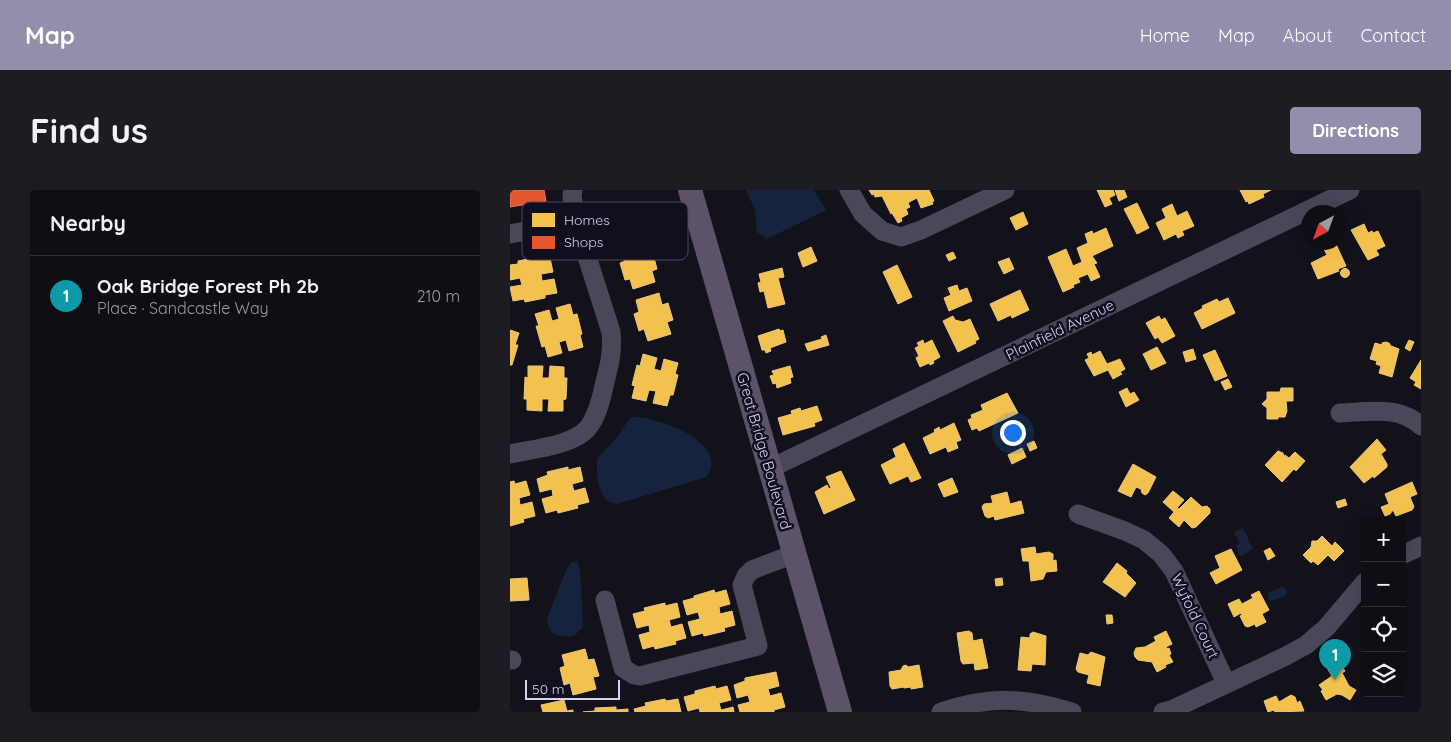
<!DOCTYPE html>
<meta charset="utf-8">
<style>
body{margin:0;font-family:Quicksand,sans-serif;background:#1c1c22;color:#f1f3f6}
.controls{position:absolute;right:15px;bottom:15px;display:grid;overflow:hidden;border-radius:5px;box-shadow:0 5px 20px #0002}
.controls button{width:45px;height:45px;display:grid;place-items:center;padding:0;border:0;border-bottom:1px solid #2e2e34;background:#0e0e14;color:#f1f3f6;font:25px sans-serif}
.compass{position:absolute;left:791px;top:15px;width:45px;height:45px;border-radius:50%;background:#0e0e14;box-shadow:0 5px 20px #0002;rotate:221deg}
.scale{position:absolute;left:15px;bottom:12px;width:95px;box-sizing:border-box;padding-left:5px;border:2px solid #d6d1f9;border-top:0;font-size:14px;line-height:18px;white-space:nowrap;color:#d6d1f9;-webkit-text-stroke:4px #110e1d;paint-order:stroke}
.you{position:absolute;left:502px;top:242px;width:18px;height:18px;margin:-12px;border:4px solid #fff;border-radius:50%;background:#1a73e8;box-shadow:0 0 0 8px #1a73e833}
.badge{display:grid;place-items:center;width:32px;height:32px;border-radius:50%;background:#928eab;color:#fff;font-size:16px;font-weight:700}
.pin{position:absolute;translate:-50% -41px;filter:drop-shadow(0 1px 2px #0008)}
.pin::after{content:'';position:absolute;top:26px;width:18px;height:15px;background:inherit;clip-path:polygon(0 0,100% 0,50% 100%)}
.list{margin:0;padding:0;list-style:none}
h2{display:flex;justify-content:space-between;align-items:center;height:65px;margin:0;padding:0 20px;font-size:21px}
h2 small{font-size:16px;font-weight:400;color:#9b9ca0}
.list li{display:grid;grid-template-columns:32px 1fr auto;gap:15px;align-items:center;box-sizing:border-box;height:80px;padding:0 20px;border-top:1px solid #2e2e34}
.list b{display:block;font-size:19px;white-space:nowrap}
.list p{margin:0;font-size:16px;white-space:nowrap;color:#9b9ca0}
.list em{font-size:16px;font-style:normal;color:#9b9ca0}
.icon{flex:none;width:28px;height:28px;fill:none;stroke:currentColor;stroke-width:2;stroke-linecap:round;stroke-linejoin:round}
.map{position:relative;flex:none;width:911px;height:522px;overflow:hidden;border-radius:5px}
header{display:flex;align-items:center;gap:30px;box-sizing:border-box;height:70px;padding:0 25px;background:#928eab;color:#fff}
header strong{font-size:24px}
nav{display:flex;gap:28px;margin-inline-start:auto;font-size:18px}
.intro{display:flex;align-items:center;justify-content:space-between;box-sizing:border-box;height:120px;padding:0 30px}
h1{margin:0;font-size:35px}
.button{padding:12px 22px;border-radius:5px;background:#928eab;color:#fff;font-size:18px;font-weight:700}
main{display:flex;gap:30px;padding:0 30px}
aside{flex:1;background:#0e0e14;border-radius:5px;box-shadow:0 5px 20px #0002}
.map>svg:first-child{display:block}
</style>
<header>
<strong>Map</strong>
<nav><a>Home</a><a>Map</a><a>About</a><a>Contact</a></nav>
</header>
<div class="intro"><h1>Find us</h1><a class="button">Directions</a></div>
<main>
<aside>
<h2>Nearby<small></small></h2>
<ul class="list">
<li><span class="badge" style="background:#0f9aa8">1</span><div><b>Oak Bridge Forest Ph 2b</b><p>Place · Sandcastle Way</p></div><em>210 m</em></li>
</ul>
</aside>
<div class="map">
<svg width="911" height="522" viewBox="0 0 911 522">
<rect width="100%" height="100%" fill="#13121a"/>
<!-- water -->
<path fill="#15233d" d="M236,0H304L316,20L257,49L247,42L245,20Z
M124,227C148,227 222,253 196,287L107,314C88,313 86,284 87,269L108,246L119,229Z
M733,338L743,359L731,366L729,365L726,355L730,354L724,342Z
M66,371L68,373L70,379L73,437L64,446C50,448 37,445 37,428L57,378L61,373Z
M773,396L777,402L776,405L763,411L759,410L758,406L759,403Z"/>
<!-- homes -->
<path fill="#f2c14e" stroke="#eac681" d="M359,0H419L424,11L422,12L423,14L411,18L407,8L401,11L398,13L400,17L396,19L398,24L391,28L392,31L388,33L382,23L381,24L372,6L365,7L364,4L362,5Z
M587,0H603L605,5L599,8L602,14L595,17Z
M605,0H614L617,7L609,11Z
M730,0H761L753,4L754,7L739,14L738,11L736,12Z
M627,13L639,38L627,44L614,19Z
M662,14L667,26L677,21L684,36L672,41L674,45L668,48L666,44L654,50L646,33L656,28L652,19Z
M513,22L518,34L506,40L500,28Z
M854,34L858,43L862,41L863,43L868,41L875,56L866,60L869,65L858,70L841,40Z
M596,38L603,56L582,66L587,73L584,74L590,87L581,91L578,84L568,88L570,92L563,95L564,97L553,102L538,67L556,59L563,76L572,72L567,58L578,53L575,44L582,41L583,44Z
M817,52H825L836,76L828,79L829,81L808,89L801,73L817,65L812,55Z
M134,53L138,65L143,64L147,79L142,81L145,92L123,99L120,89L115,90L110,73L115,71L112,60Z
M301,57L307,71L293,77L288,63Z
M443,62L446,68L439,71L436,65Z
M28,67L29,70L40,68L43,82L31,84L32,91L44,89L47,103L35,105V108L15,112L14,109L3,111L0,97L12,95L10,88L0,90V75L8,74V71Z
M499,68L504,79L494,84L488,72Z
M387,75L402,107L388,114L373,82Z
M272,78L274,87L268,88L275,114L258,118L254,101L250,102L248,93L251,92L249,84Z
M830.5 83a4.5 4.5 0 1 1 9 0a4.5 4.5 0 1 1-9 0Z
M447,95L449,101L457,98L462,111L439,121L434,108L441,105L438,98Z
M510,100L519,120L502,128L501,125L488,131L480,114Z
M149,103L152,115L158,113L163,130L157,132L161,144L138,151L134,139L129,141L124,124L129,122L126,110Z
M718,108L725,123L692,139L684,123L693,118L692,116L707,109L709,112Z
M60,114L63,125L67,124L72,144L70,145L73,157L59,161L56,150L49,152L52,163L38,167L35,156L32,157L26,136H29L25,124L39,120L42,131L49,129L46,118Z
M443,126L445,130L453,132L460,129L469,149L465,151L466,153L448,162L433,131Z
M649,126L651,130L655,128L665,146L652,153L648,147L645,149L636,133Z
M269,139L270,141L273,140L276,152L260,158L261,161L256,163L255,160H252L248,146Z
M0,140L9,143L5,155H8L2,175H0Z
M316,145L319,155L298,161L295,154L312,149L311,147Z
M413,150L414,154L422,150L430,167L423,171L424,173L420,175L419,173L410,177L406,168L409,166L405,158L409,156L407,153Z
M899,150L904,152L900,161L895,158Z
M876,152L879,153L881,156L889,159L882,187L869,183L871,176L866,174L867,171L860,169L865,153L872,155V153Z
M647,157L656,173L641,180L633,164Z
M683,159L686,169L676,172L673,162Z
M705,160L717,186L705,191L693,165Z
M590,161L597,174L610,169L615,179L610,182L612,184L603,189L598,180L584,186L575,170L579,168L577,164L581,162L582,165Z
M133,164L147,168L144,179L151,181L154,169L168,173L165,184L168,185L163,205H160L157,216L143,213L146,201L139,200L136,211L122,208L125,196L122,195L127,175L130,176Z
M911,170V199L904,195L906,192L900,188Z
M18,176H33L32,188H39L40,176L54,177V188H57L56,209L53,210V221H38L39,209H32V221L17,220V209H14L15,187L18,188Z
M280,176L283,187L280,188L281,193L267,198L266,193L263,194L260,186L264,185L262,181Z
M718,189L722,197L715,200L711,192Z
M617,198L620,204L624,202L629,210L616,217L609,202Z
M771,198H783V211H776L777,221L775,227H768V229H757V218L752,214L757,209V202H770Z
M497,203L508,223L469,241L467,238L462,240L458,230L462,228L461,225L473,220L471,215Z
M307,216L312,230L304,233L305,236L273,245L268,228L282,224L281,221L290,218L291,221Z
M506,231L512,244L506,248L499,235Z
M444,233L451,250L446,252L448,258L438,262L436,257L420,264L413,248L425,242L424,240L429,237L430,240Z
M867,249L876,260L871,264L877,274V277L864,288L863,286L854,293L840,277Z
M524,251L527,258L520,261L517,254Z
M394,253L411,288L401,292L398,286L380,294L371,275L386,267L383,259Z
M512,258L516,267L502,274L498,265Z
M768,261L773,263L774,267L775,265L779,268L785,262L795,271L786,281L784,279L772,292L755,275Z
M623,274L646,287L638,303L635,305L632,303L631,299L626,297L621,307L608,301Z
M58,277V280L70,277L73,291L62,294L64,301L75,298L79,312L67,315L68,318L48,323L47,320L36,323L32,309L43,306L42,299L30,302L27,289L38,285L37,282Z
M331,281L345,310L314,324L305,302L317,295L319,299L321,298L316,287Z
M442,288L448,302L434,307L428,294Z
M4,291L5,294L16,291L20,305L9,308L10,315L22,312L25,326L13,329L14,332L0,336V292Z
M902,292L907,304L900,307L904,317L902,320L886,326L883,320L880,324L875,326L871,317L879,314L875,304Z
M663,301L674,310L667,318L669,319L681,307L692,317L697,316L700,319V323L686,337L682,338L674,330L669,337L659,328L664,322L653,312Z
M497,302L500,314L511,311L514,323L485,330L484,326L478,328L475,326L472,317L474,314L483,313L481,306Z
M835,309L837,315L828,318L826,312Z
M812,346L822,356L825,352L834,361L824,371L818,365L808,375L803,371L801,373L793,365L801,357L802,351H807Z
M525,357L526,364L539,362L543,364V371L546,370L547,381L536,382L533,389L521,391L519,371H513L511,359Z
M760,358L765,366L758,370L754,361Z
M721,359L732,380L706,394L700,383L710,378L705,366Z
M607,373L617,381L616,383L626,393L615,407L593,392Z
M17,388L19,410L0,411V389Z
M492,388L493,395L486,396L485,389Z
M204,400L205,403L216,400L220,414L209,417L210,424L222,421L225,435L214,438L215,441L194,446L193,443L182,446L178,432L190,429L188,422L177,425L173,411L184,408V406Z
M749,401L759,420L752,424L756,432L746,437L745,434L738,437L735,436L730,426L732,425L731,423L724,427L718,414L729,409L732,414L743,408L741,405Z
M155,413V416L167,413L170,427L159,430L161,437L172,434L176,448L165,451L166,454L145,459L144,456L133,459L129,445L140,442L139,435L127,438L123,424L135,421L134,418Z
M596,425H602L603,433L597,434Z
M459,441L462,443L463,451L472,449L478,478L465,480L464,473L453,474L451,471L447,443Z
M656,441L662,454L656,457L657,459L659,458L661,464L659,465L663,472L655,475L656,477L647,482L642,472L628,470L625,467L624,463L626,458L635,457L646,451L644,447Z
M523,442L536,446L535,475L522,474L521,481L508,480L511,447L520,448V444Z
M75,459L78,470L84,469L89,486L83,487L86,499L63,505L60,493L54,495L50,478L55,476L52,465Z
M581,462L595,467L590,496L577,493L579,485L568,482L566,479L570,463L578,465Z
M829,471L835,481L832,483L839,496L846,500L840,510L832,505L827,504L816,510L811,501L813,500L809,495L822,486L817,478Z
M396,475L398,477L409,475L413,497L401,499V497L394,498V497L382,499L380,496L379,482L391,480L393,476Z
M266,482L269,496L258,499L260,506L271,503L275,517L264,520V522H230L228,515L240,512L238,505L227,508L224,495L235,491V488Z
M205,496L206,499L217,496L221,510L209,513L211,520L223,517L224,522H190L189,518L178,521L174,507L185,504V501Z
M781,505L785,507L787,513L790,511L794,521L765,522L764,520L758,522L754,511L766,506L769,512Z
M155,509L156,511L168,509L171,522H125L124,519L136,516L135,513Z
M54,510L57,521L63,520V522H33L31,515Z
M106,517V520L118,519V522H73L85,521V518Z"/>
<!-- shops -->
<path fill="#e4572e" stroke="#e07c6b" d="M0,0H34L36,11L0,17Z"/>
<g fill="none" stroke-linecap="round" stroke-linejoin="round">
<!-- minor -->
<path stroke="#494859" stroke-width="19" d="M339,0L353,24L372,41L391,47L411,40L495,0
M0,44L66,32L62,5L63,0
M830,223C858,222 889,215 911,236
M0,264C22,259 61,256 77,239C87,227 91,210 94,196C99,176 103,163 101,142L66,32
M259,279L840,0
M568,324L615,341L634,350L651,364L664,381L716,493
M892,365L911,356
M95,410L113,478L124,485L130,486L248,456L232,395L236,386L242,380L284,364
M0,470H2
M431,522C480,506 513,507 562,522
M653,522L661,520L774,467L796,455L816,438L855,392"/>
<!-- major -->
<path stroke="#5c536a" stroke-width="24" d="M180,0L330,522"/>
</g>
<g text-anchor="middle" stroke-width="5" stroke-linejoin="round" paint-order="stroke">
<!-- street labels -->
<g font-size="15" fill="#d6d1f9" stroke="#110e1d">
<text transform="translate(550 140) rotate(-26)" y="5">Plainfield Avenue</text>
<text transform="translate(254 261) rotate(74)" y="5">Great Bridge Boulevard</text>
<text transform="translate(685 426) rotate(65)" y="5">Wyfold Court</text>
</g>
</g>
<!-- legend -->
<rect x="12" y="12" width="166" height="58" rx="8" fill="#110e1d" stroke="#4c485f" stroke-width="1"/>
<rect x="22" y="23" width="23" height="14" fill="#f2c14e"/>
<rect x="22" y="46" width="23" height="13" fill="#e4572e"/>
<g font-size="14" fill="#d6d1f9">
<text x="54" y="35">Homes</text>
<text x="54" y="57">Shops</text>
</g>
</svg>
<div class="controls">
<button>+</button>
<button>−</button>
<button><svg class="icon" aria-label="locate" viewBox="0 0 24 24"><circle cx="12" cy="12" r="6"/><path d="M12 2v4M12 18v4M2 12h4M18 12h4"/></svg></button>
<button><svg class="icon" aria-label="layers" viewBox="0 0 24 24"><path d="M12 4l9 5-9 5-9-5zM3 14l9 5 9-5"/></svg></button>
</div>
<svg class="compass" viewBox="-18 -18 36 36"><path d="M0-13l5 13h-10z" fill="#e53935"/><path d="M0 13l5-13h-10z" fill="#9b9ca0"/></svg>
<div class="scale">50 m</div>
<div class="you"></div>
<div class="pin badge" style="left:825px;top:490px;background:#0f9aa8">1</div>
</div>
</main>
